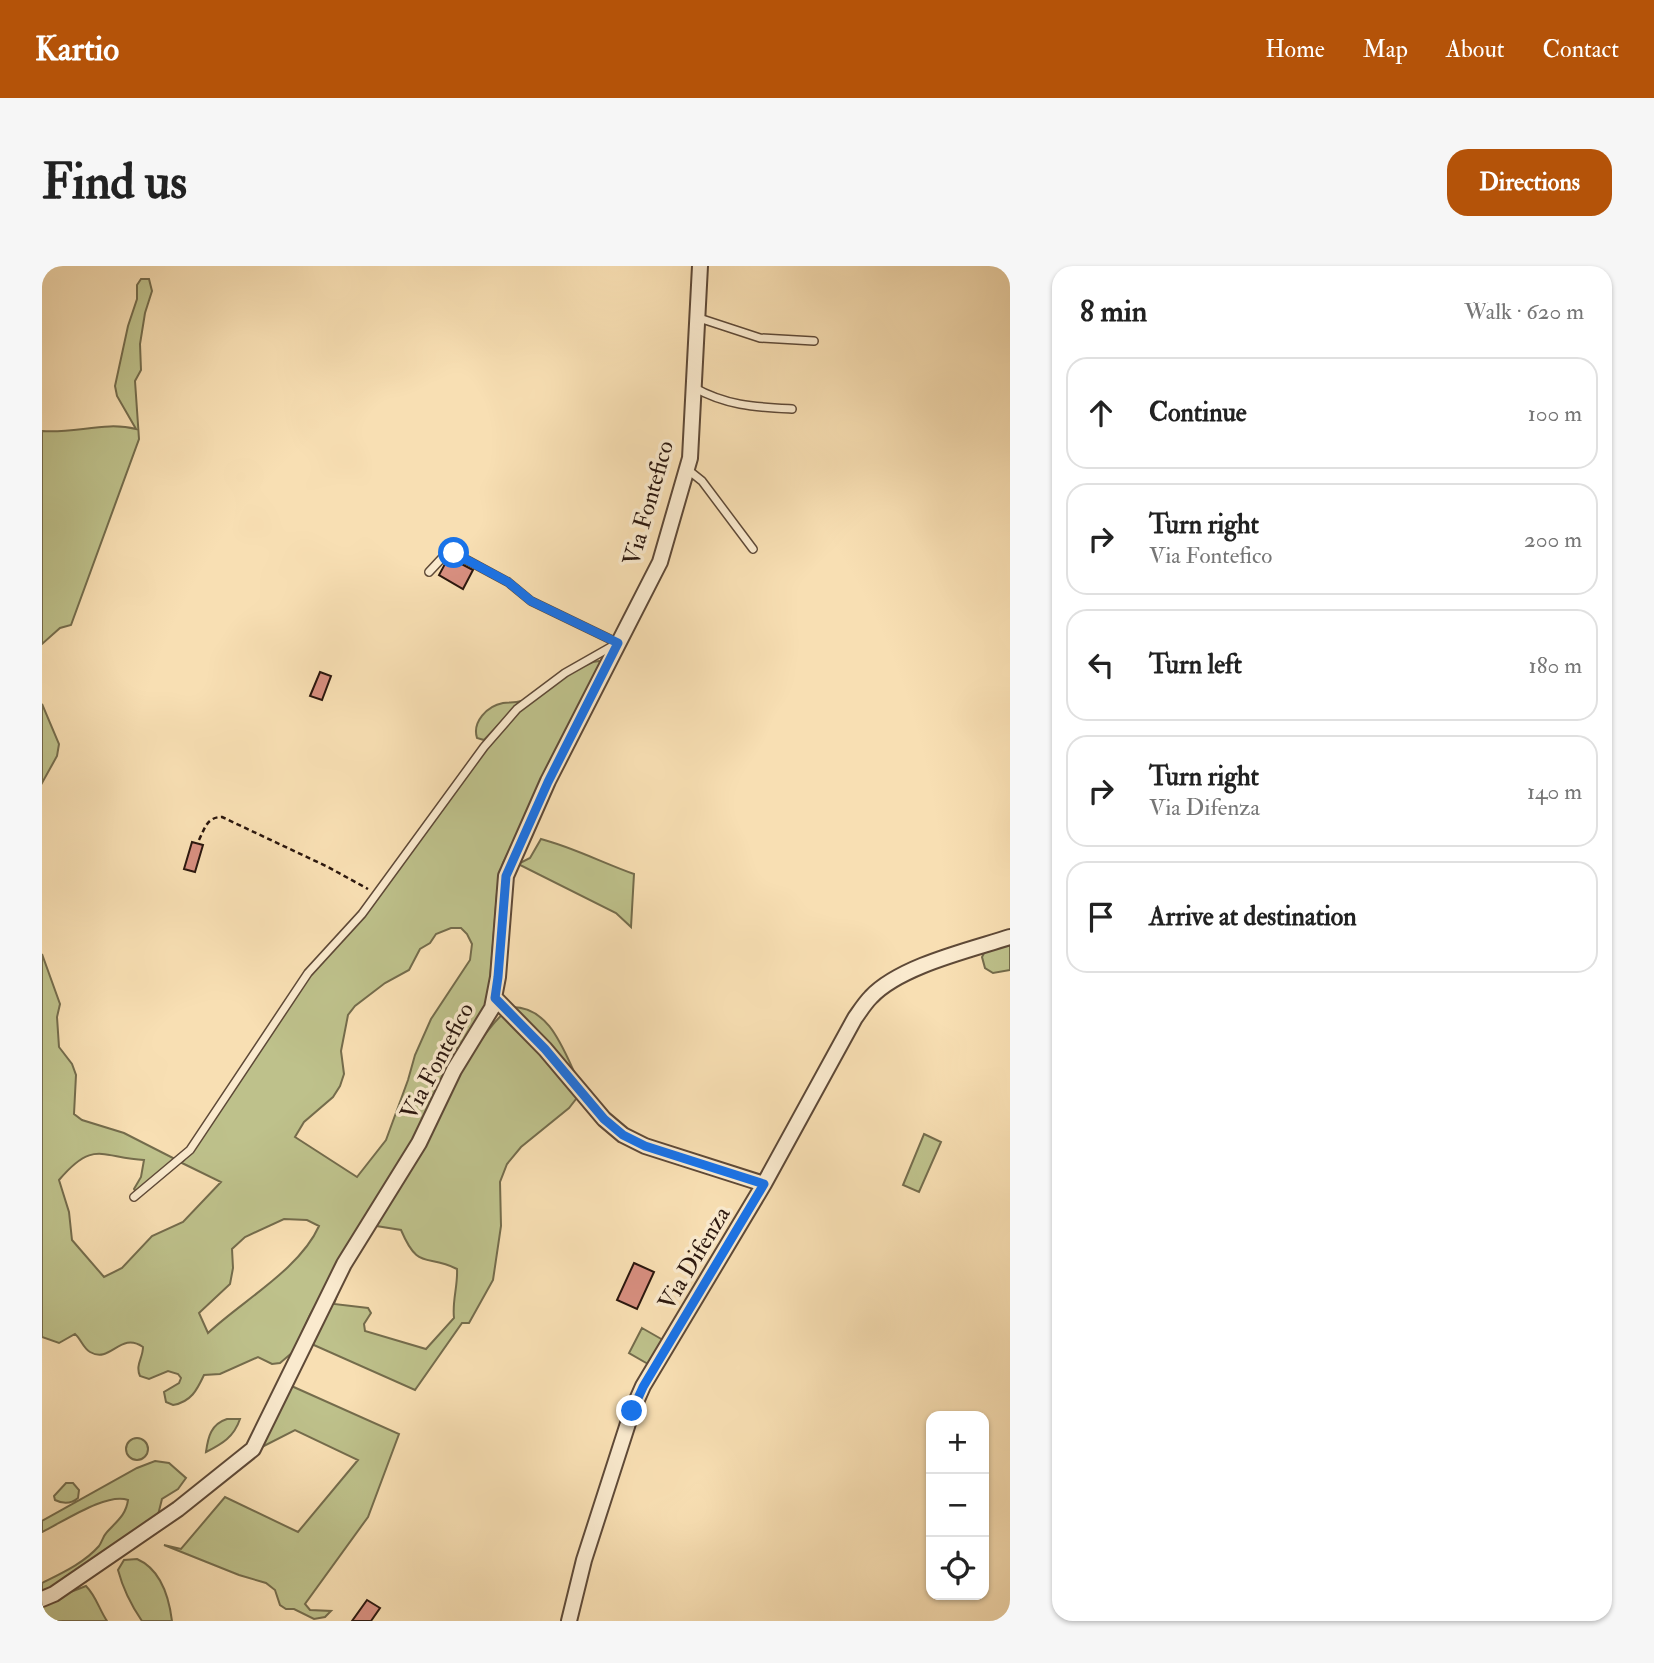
<!DOCTYPE html>
<meta charset="utf-8">
<style>
body{margin:0;font-family:"IM FELL Double Pica",serif;background:#f6f6f6;color:#222}
.controls{position:absolute;right:21px;bottom:21px;display:grid;overflow:hidden;border-radius:14px;box-shadow:0 2px 5px #0004}
.controls button{width:63px;height:63px;display:grid;place-items:center;padding:0;border:0;border-bottom:2px solid #e0e0e0;background:#fff;color:#222;font:35px sans-serif}
.stop{position:absolute;width:21px;height:21px;margin:-16px;border:5px solid #1a73e8;border-radius:50%;background:#fff}
.stop.end{background:#1a73e8;border-color:#fff;box-shadow:0 2px 7px #0008}
.list{margin:0;padding:0;list-style:none}
h2{display:flex;justify-content:space-between;align-items:center;height:91px;margin:0;padding:0 28px;font-size:30px}
h2 small{font-size:23px;font-weight:400;color:#767676}
.list li{display:grid;grid-template-columns:46px 1fr auto;gap:21px;align-items:center;box-sizing:border-box;height:112px;margin:0 14px 14px;padding:0 14px;border:2px solid #e0e0e0;border-radius:21px}
.list b{display:block;font-size:26px;white-space:nowrap}
.list p{margin:0;font-size:23px;white-space:nowrap;color:#767676}
.list em{font-size:23px;font-style:normal;color:#767676}
.icon{flex:none;width:38px;height:38px;fill:none;stroke:currentColor;stroke-width:2;stroke-linecap:round;stroke-linejoin:round}
.map{position:relative;flex:none;width:968px;height:1355px;overflow:hidden;border-radius:21px}
header{display:flex;align-items:center;gap:42px;box-sizing:border-box;height:98px;padding:0 35px;background:#b45309;color:#fff}
header strong{font-size:33px}
nav{display:flex;gap:38px;margin-inline-start:auto;font-size:24px}
.intro{display:flex;align-items:center;justify-content:space-between;box-sizing:border-box;height:168px;padding:0 42px}
h1{margin:0;font-size:49px}
.button{padding:18px 32px;border-radius:21px;background:#b45309;color:#fff;font-size:24px;font-weight:700}
main{display:flex;gap:42px;padding:0 42px}
aside{flex:1;background:#fff;border-radius:21px;box-shadow:0 2px 5px #0004}
.map>svg:first-child{display:block}
</style>
<header>
<strong>Kartio</strong>
<nav><a>Home</a><a>Map</a><a>About</a><a>Contact</a></nav>
</header>
<div class="intro"><h1>Find us</h1><a class="button">Directions</a></div>
<main>
<div class="map">
<svg width="968" height="1355" viewBox="0 0 968 1355">
<rect width="100%" height="100%" fill="#f8dfb3"/>
<filter id="stains"><feTurbulence type="fractalNoise" baseFrequency=".00286" numOctaves="4"/><feColorMatrix values="0 0 0 0 .2 0 0 0 0 .09 0 0 0 0 .02 0 0 0 .5 -.17"/></filter>
<radialGradient id="worn" r=".72"><stop offset=".6" stop-color="#630" stop-opacity="0"/><stop offset="1" stop-color="#630" stop-opacity=".3"/></radialGradient>
<!-- green -->
<path fill="#bec18b" stroke="#746c4c" stroke-width="2" fill-rule="evenodd" d="M99,13H107L110,25L103,47L98,78L99,104L93,115L97,173L29,359L18,362L0,378V165C32,168 63,155 94,163L75,130L73,120L86,60L95,33V19Z
M557,395L561,399L461,597L455,627L446,740L369,885L319,959L268,1049L251,1086L238,1097L230,1098L216,1091L178,1108L162,1109C155,1124 149,1136 131,1139L124,1136L122,1126L137,1117L139,1112L136,1108L126,1105L107,1113L98,1110C93,1099 101,1092 101,1081C78,1065 69,1098 48,1086C41,1082 39,1073 33,1068L17,1077L0,1071V688L18,738L15,751L17,781L30,798L34,809L32,848L40,854L82,867L133,893L94,926L92,923L99,911L102,894C58,891 51,874 17,914L27,946L30,974L62,1011L80,1002L110,970L141,956L179,916L140,897L165,862L264,714L474,445L529,406L551,396ZM409,662H419L425,668L430,678L428,694L389,753L373,789L366,814L344,874L315,911L253,871L262,856L291,831L298,820L302,808L299,785L306,749L313,740L343,717L367,704L378,683L388,677L394,668ZM242,953L265,954L277,960C258,1003 200,1035 166,1067L157,1047L188,1018L191,1002L190,983L203,971Z
M479,435L442,474L435,472C430,456 445,440 461,437C467,436 473,437 479,435Z
M0,438L17,478L15,490L0,517Z
M499,573C530,581 561,597 592,608L589,661L574,647L476,598L488,592Z
M968,678V704L951,707L943,702L940,691L943,685Z
M469,741C512,740 524,794 541,824L527,842L479,881L465,898L458,916L459,960L451,1014L427,1057H420L373,1124L265,1076L305,1002L292,1038L326,1042L329,1047L322,1058L323,1065L384,1083L412,1052C410,1035 416,1020 415,1003C384,987 377,1006 359,964L328,959C345,934 363,908 379,882C402,842 434,766 469,741Z
M882,868L899,876L877,926L861,919Z
M600,1062L621,1074L606,1098L587,1087Z
M245,1118L357,1168L326,1251L263,1338L268,1344L289,1345L283,1351L272,1353L252,1343H244L238,1339L233,1324L224,1317L197,1309L122,1279L139,1283L183,1231L256,1266L316,1194L253,1164L216,1183Z
M185,1153H198C192,1171 180,1178 164,1186C166,1171 169,1158 185,1153Z
M84 1183a11 11 0 1 1 22 0a11 11 0 1 1-22 0Z
M113,1195L127,1197L144,1212L136,1223L120,1233L116,1249L0,1329V1317C20,1307 42,1297 57,1280C60,1276 61,1270 65,1266C75,1255 84,1249 86,1234C65,1226 21,1256 0,1266V1255L95,1202Z
M24,1217H31L37,1224L36,1232C29,1238 21,1238 13,1234L12,1230Z
M95,1293C118,1303 127,1331 130,1355H100C89,1339 81,1323 76,1304L82,1294Z
M44,1320C54,1330 57,1343 65,1355H4L0,1352V1337Z"/>
<!-- building -->
<path fill="#d88f80" stroke="#2b170e" stroke-width="2" d="M412,294L431,304L421,323L397,309L404,296Z
M278,406L289,410L280,434L268,430Z
M150,576L161,579L153,606L142,603Z
M592,997L612,1006L595,1043L575,1034Z
M325,1334L338,1342L329,1355H310Z"/>
<g fill="none" stroke-linecap="round" stroke-linejoin="round">
<!-- lane casing -->
<g stroke="#5e4937" stroke-width="10">
<path id="lane" d="M654,51L718,72L772,75
M651,121C685,140 713,141 750,143
M645,203L660,215L711,283
M387,306L401,291L412,287L466,316L489,335L576,377
M92,931L148,884L266,707L320,648L442,481L475,443L523,407L574,378"/>
</g>
<!-- street casing -->
<g stroke="#5e4937" stroke-width="18">
<path id="street" d="M452,731L503,783L562,853L581,869L603,880L722,918
M0,1333L12,1328L136,1243L211,1183L302,998L377,877L412,804L450,742L456,711L464,610L506,515L618,296L648,192L658,0
M527,1355L542,1294L590,1145L601,1120L722,918L813,752C818,745 823,737 829,731C858,700 928,684 968,671"/>
</g>
<!-- path -->
<path stroke="#2b170e" stroke-width="2.5" stroke-dasharray="5 3.5" stroke-linecap="butt" d="M157,574C163,562 165,551 180,551L286,601L326,623"/>
<!-- lane -->
<use href="#lane" stroke="#faeace" stroke-width="7"/>
<!-- street -->
<use href="#street" stroke="#faeace" stroke-width="14"/>
</g>
<g fill="none" stroke-linecap="round" stroke-linejoin="round">
<!-- route -->
<path stroke="#1a73e8" stroke-width="9" d="M412,287L466,316L489,335L576,377L506,516L464,610L456,711L453,732L503,783L562,853L581,869L603,880L722,918L601,1121L590,1145"/>
</g>
<g text-anchor="middle" stroke-width="7" stroke-linejoin="round" paint-order="stroke">
<!-- street labels -->
<g font-size="24" fill="#2b170e" stroke="#faeace">
<text transform="translate(606 237) rotate(-74)" y="8">Via Fontefico</text>
<text transform="translate(395 795) rotate(-62)" y="8">Via Fontefico</text>
<text transform="translate(652 992) rotate(-59)" y="8">Via Difenza</text>
</g>
</g>
<rect width="100%" height="100%" filter="url(#stains)"/>
<rect width="100%" height="100%" fill="url(#worn)"/>
</svg>
<div class="controls">
<button>+</button>
<button>−</button>
<button><svg class="icon" aria-label="locate" viewBox="0 0 24 24"><circle cx="12" cy="12" r="6"/><path d="M12 2v4M12 18v4M2 12h4M18 12h4"/></svg></button>
</div>
<div class="stop" style="left:412px;top:287px"></div>
<div class="stop end" style="left:590px;top:1145px"></div>
</div>
<aside>
<h2>8 min<small>Walk · 620 m</small></h2>
<ul class="list">
<li><svg class="icon" aria-label="ahead" viewBox="0 0 24 24"><path d="M12 20V5M6 11l6-6 6 6"/></svg><div><b>Continue</b></div><em>100 m</em></li>
<li><svg class="icon" aria-label="right" viewBox="0 0 24 24"><path d="M7 20v-9h11M14 6l5 5-5 5"/></svg><div><b>Turn right</b><p>Via Fontefico</p></div><em>200 m</em></li>
<li><svg class="icon" aria-label="left" viewBox="0 0 24 24"><path d="M17 20v-9H6M10 6l-5 5 5 5"/></svg><div><b>Turn left</b></div><em>180 m</em></li>
<li><svg class="icon" aria-label="right" viewBox="0 0 24 24"><path d="M7 20v-9h11M14 6l5 5-5 5"/></svg><div><b>Turn right</b><p>Via Difenza</p></div><em>140 m</em></li>
<li><svg class="icon" aria-label="arrive" viewBox="0 0 24 24"><path d="M6 21V4h12l-3 4 3 4H6"/></svg><div><b>Arrive at destination</b></div></li>
</ul>
</aside>
</main>
